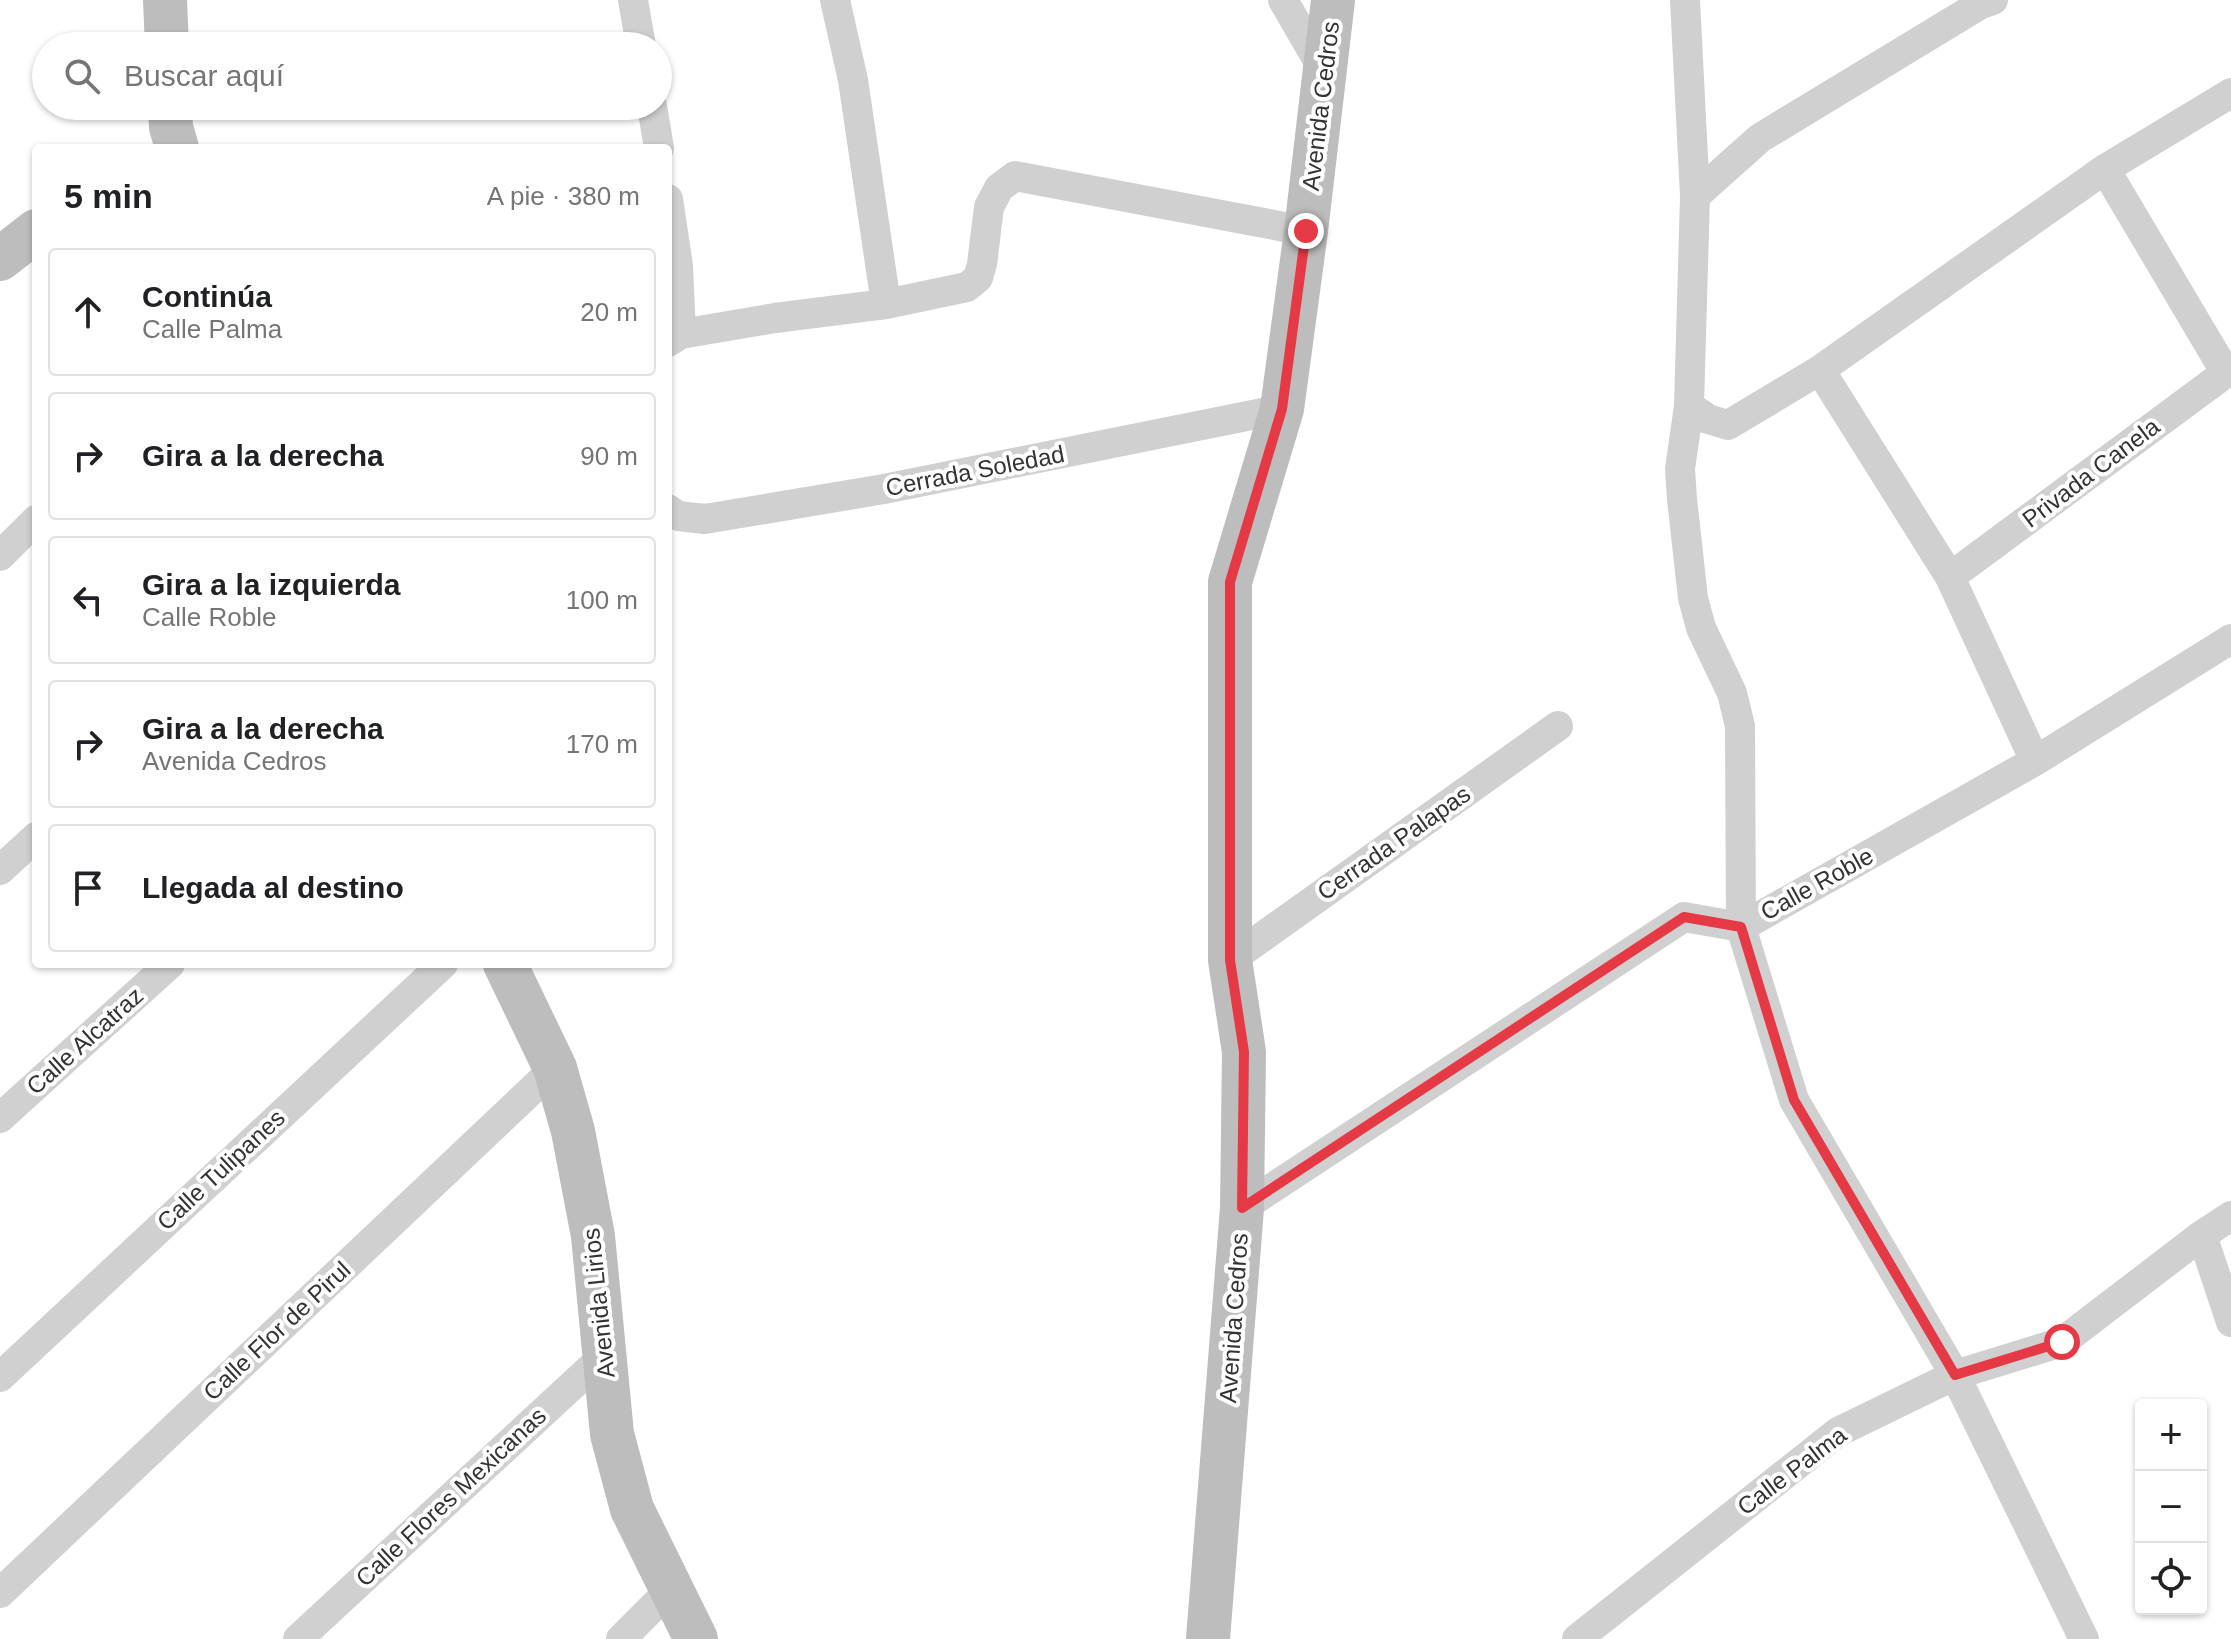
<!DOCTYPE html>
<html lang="es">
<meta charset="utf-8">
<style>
body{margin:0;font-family:Helvetica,sans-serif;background:#f2f2f2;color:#202124}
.controls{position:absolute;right:24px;bottom:24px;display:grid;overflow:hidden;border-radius:8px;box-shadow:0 2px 6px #0004}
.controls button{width:72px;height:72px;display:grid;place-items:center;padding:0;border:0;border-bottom:2px solid #e0e0e0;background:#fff;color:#202124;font:40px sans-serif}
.stop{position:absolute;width:24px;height:24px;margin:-18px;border:6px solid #e63946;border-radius:50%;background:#fff}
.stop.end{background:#e63946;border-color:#fff;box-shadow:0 2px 8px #0008}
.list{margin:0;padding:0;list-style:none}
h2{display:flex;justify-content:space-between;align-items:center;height:104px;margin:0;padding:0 32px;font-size:34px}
h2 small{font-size:26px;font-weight:400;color:#757577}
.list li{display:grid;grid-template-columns:52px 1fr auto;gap:24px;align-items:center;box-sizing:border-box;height:128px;margin:0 16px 16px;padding:0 16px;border:2px solid #e0e0e0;border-radius:8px}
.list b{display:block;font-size:30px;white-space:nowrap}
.list p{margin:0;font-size:26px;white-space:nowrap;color:#757577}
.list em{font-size:26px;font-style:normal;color:#757577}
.icon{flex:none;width:44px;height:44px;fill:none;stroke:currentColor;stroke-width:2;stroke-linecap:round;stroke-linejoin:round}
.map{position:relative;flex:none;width:2231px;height:1639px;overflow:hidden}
.search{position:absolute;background:#fff;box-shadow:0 2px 6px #0004;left:32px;top:32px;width:640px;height:88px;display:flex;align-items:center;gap:20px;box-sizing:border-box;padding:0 28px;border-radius:44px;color:#757577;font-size:30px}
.panel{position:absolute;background:#fff;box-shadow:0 2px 6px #0004;left:32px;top:144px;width:640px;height:824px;border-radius:8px}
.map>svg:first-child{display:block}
</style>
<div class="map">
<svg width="2231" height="1639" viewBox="0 0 2231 1639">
<rect width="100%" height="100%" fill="#fff"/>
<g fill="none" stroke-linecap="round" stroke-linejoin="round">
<!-- minor -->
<path stroke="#d0d0d0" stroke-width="30" d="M633,0L641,46
M835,0L853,80L886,304
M1283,0L1324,71
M1685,0L1695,196
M1993,0L1981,4L1760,138L1695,196L1689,406L1680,469L1682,499L1693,598L1701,628L1732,693L1740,726L1741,927L1794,1100L1955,1375L2084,1639
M652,106L659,148
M2105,169L2226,373
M668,199L678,266L681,334L668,342
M681,334L775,318L886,304L967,287L978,278L982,264L989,207L999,188L1015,176L1306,231
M1820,370L1950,577L2035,761
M1689,406L1708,419L1728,425L1820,370L2105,169L2231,93
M668,509L678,516L705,519L884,489L1282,409
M0,556L36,520
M1950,577L2231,369
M0,870L36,837
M1230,960L1558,726
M0,1118L170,964
M1242,1208L1684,917L1741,927L2035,761L2231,639
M2202,1235L2231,1322
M0,1377L443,964
M0,1593L555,1068
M298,1639L605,1355
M621,1639L670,1590
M1577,1639L1838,1432L1955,1375L2062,1342L2202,1235L2231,1216"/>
<!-- secondary -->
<path stroke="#bdbdbd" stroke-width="44" d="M165,0L167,46
M170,106L171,127L177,148
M0,259L36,231
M505,964L555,1068L573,1131L593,1236L612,1434L632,1509L696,1639
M1208,1639L1242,1208L1244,1052L1230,960V582L1282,409L1306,231L1333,0"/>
</g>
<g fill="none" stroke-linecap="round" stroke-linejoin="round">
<!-- route -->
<path stroke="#e63946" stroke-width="10" d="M1306,231L1282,409L1230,582V960L1244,1052L1242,1208L1684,917L1741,927L1794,1100L1955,1375L2062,1342"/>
</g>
<g text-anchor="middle" stroke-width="8" stroke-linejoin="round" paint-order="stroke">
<!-- street labels -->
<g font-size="24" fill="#333" stroke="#fff">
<text transform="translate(1321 106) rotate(-83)" y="8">Avenida Cedros</text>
<text transform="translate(975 471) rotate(-11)" y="8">Cerrada Soledad</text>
<text transform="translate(2091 473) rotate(-37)" y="8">Privada Canela</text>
<text transform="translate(1394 843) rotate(-35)" y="8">Cerrada Palapas</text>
<text transform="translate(1817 884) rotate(-29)" y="8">Calle Roble</text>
<text transform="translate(85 1041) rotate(-42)" y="8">Calle Alcatraz</text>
<text transform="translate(221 1170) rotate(-43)" y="8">Calle Tulipanes</text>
<text transform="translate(599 1303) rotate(-96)" y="8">Avenida Lirios</text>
<text transform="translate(1234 1318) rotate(-86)" y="8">Avenida Cedros</text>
<text transform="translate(277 1331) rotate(-43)" y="8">Calle Flor de Pirul</text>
<text transform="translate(1792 1471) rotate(-37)" y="8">Calle Palma</text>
<text transform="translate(451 1497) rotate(-43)" y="8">Calle Flores Mexicanas</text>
</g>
</g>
</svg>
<div class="controls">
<button>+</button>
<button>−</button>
<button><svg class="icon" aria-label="locate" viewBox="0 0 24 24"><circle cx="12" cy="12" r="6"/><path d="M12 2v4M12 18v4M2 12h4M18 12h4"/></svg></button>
</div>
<div class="stop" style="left:2062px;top:1342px"></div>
<div class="stop end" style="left:1306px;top:231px"></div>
<div class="search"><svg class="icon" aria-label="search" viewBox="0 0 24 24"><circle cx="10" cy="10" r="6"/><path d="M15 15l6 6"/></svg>Buscar aquí</div>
<section class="panel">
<h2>5 min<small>A pie · 380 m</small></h2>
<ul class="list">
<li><svg class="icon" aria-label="ahead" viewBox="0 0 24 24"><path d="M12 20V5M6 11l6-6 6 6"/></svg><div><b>Continúa</b><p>Calle Palma</p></div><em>20 m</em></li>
<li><svg class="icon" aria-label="right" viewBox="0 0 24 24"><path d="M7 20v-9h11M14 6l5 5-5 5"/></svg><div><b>Gira a la derecha</b></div><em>90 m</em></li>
<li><svg class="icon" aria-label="left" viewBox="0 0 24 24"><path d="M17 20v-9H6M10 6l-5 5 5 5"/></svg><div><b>Gira a la izquierda</b><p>Calle Roble</p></div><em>100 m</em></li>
<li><svg class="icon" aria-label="right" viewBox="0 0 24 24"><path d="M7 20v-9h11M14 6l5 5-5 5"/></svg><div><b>Gira a la derecha</b><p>Avenida Cedros</p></div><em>170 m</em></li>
<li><svg class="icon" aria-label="arrive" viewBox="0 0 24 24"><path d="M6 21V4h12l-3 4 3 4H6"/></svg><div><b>Llegada al destino</b></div></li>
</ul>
</section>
</div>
